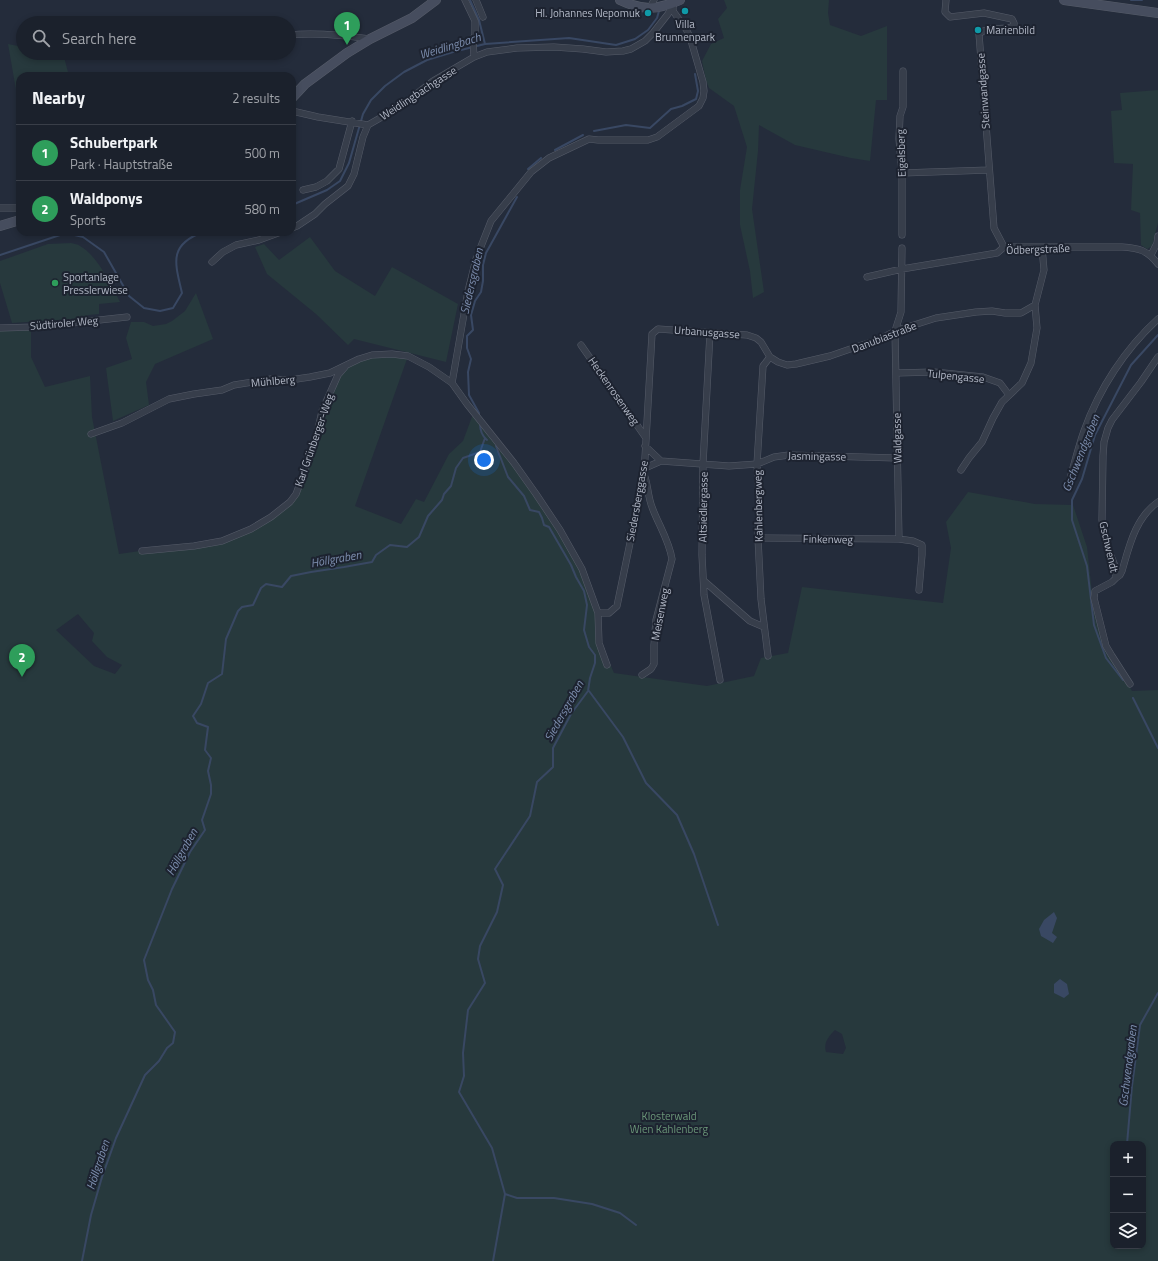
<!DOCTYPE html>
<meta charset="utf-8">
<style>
body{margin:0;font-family:"Titillium Web",sans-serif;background:#242934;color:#f1f3f6}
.controls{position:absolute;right:12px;bottom:12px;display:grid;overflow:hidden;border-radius:8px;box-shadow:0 2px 6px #0003}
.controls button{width:36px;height:36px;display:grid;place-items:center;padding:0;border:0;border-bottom:1px solid #393e48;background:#1b212c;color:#f1f3f6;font:20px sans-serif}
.you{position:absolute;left:484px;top:460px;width:14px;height:14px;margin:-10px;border:3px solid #fff;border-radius:50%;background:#1a73e8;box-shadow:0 0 0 6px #1a73e833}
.badge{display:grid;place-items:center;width:26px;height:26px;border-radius:50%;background:#8babf3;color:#fff;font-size:13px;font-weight:700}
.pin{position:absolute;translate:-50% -33px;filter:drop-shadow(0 1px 2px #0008)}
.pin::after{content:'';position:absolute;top:21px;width:14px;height:12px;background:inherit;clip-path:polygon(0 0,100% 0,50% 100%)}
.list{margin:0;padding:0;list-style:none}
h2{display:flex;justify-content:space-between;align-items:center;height:52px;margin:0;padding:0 16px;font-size:17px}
h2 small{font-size:13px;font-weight:400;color:#a0a3a9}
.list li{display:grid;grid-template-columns:26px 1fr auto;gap:12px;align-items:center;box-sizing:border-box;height:56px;padding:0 16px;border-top:1px solid #393e48}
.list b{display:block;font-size:15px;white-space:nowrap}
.list p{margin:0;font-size:13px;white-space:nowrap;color:#a0a3a9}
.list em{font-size:13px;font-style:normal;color:#a0a3a9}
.icon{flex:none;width:22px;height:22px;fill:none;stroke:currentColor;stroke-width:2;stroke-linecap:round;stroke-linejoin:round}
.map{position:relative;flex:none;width:1158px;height:1261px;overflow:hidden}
.search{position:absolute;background:#1b212c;box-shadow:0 2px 6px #0003;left:16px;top:16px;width:280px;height:44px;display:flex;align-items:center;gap:10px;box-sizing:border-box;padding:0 14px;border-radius:22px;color:#a0a3a9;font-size:15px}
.panel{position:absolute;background:#1b212c;box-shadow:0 2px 6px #0003;left:16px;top:72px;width:280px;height:164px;border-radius:12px}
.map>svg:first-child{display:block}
</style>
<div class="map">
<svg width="1158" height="1261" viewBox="0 0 1158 1261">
<rect width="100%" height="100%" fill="#242c3b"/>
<!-- green -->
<path fill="#27393d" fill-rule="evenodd" d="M724,0H829L828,13L830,25L861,36L887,26V100H876L870,161L851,158L795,145L759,125L758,151L752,209L764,292L753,298L750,271L740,225V190L747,147L734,106L709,88L706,80L702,61L711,44L724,38L718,19L727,8Z
M8,44L23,47V53H63L69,76H20V113Z
M1158,90V223L1152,246L1147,249L1141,245L1140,213L1131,210L1133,164L1114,163L1111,111L1122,110L1120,93Z
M310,237L335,271L375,296L392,267L458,304L446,362L354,339L348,345L316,314L267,274L255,247L264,244L279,260Z
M71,243C74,244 78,244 80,246C97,255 112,286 120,302L99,304V314L88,315V318L12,323L0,283V261L48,244Z
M196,293L213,339L155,364L146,382L149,405L113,421L106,368L132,359L126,338L131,322H144L153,326L166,324L172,321L185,311Z
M31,327V357L45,387L90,376L92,417L119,554L230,538L271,517L296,494L322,411L338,375L359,359L408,356L355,506L401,524L416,499L424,502L449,454L463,441L473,414L525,480L581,569L595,612L601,643L614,673L707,686L754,676L761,658L788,653L802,587L943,603L951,548L946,522L968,492L1035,504L1073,505L1087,547L1092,593L1114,661L1132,691L1158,690V1261H0V328ZM78,614L94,633L92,641L107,657L122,665L115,674L94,666L56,630ZM835,1030L842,1034L846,1048L843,1054L826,1052C823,1043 829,1036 835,1030ZM1113,1144H1143V1246H1113Z"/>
<!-- water -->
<path fill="#394863" d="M1054,912L1057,918L1052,933L1057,937L1053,943L1041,936L1039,929L1044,920Z
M1060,979L1067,984L1069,994L1064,998L1054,993V984Z"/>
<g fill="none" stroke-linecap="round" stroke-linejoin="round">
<!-- stream -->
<path stroke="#394863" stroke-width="2" d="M470,0L479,20L485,44
M1131,0H1142
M594,131L626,125L650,128L671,109L682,106L696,99L698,91L695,74
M555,150L583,135
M528,169L541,158
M292,205L327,190L340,181L349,163L363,114L371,100L385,86L404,72L427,60L453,52L485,44L569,38L616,45L635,39L648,30L657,18L659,11
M0,255L66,233L83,237L104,252L129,296L144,308L160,311L173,308L182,293C175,263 168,245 203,232
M479,416V413L469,395L468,372L471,359L467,348V336L473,330L471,315L475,301L481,292L483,281V265L486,253L517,197
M480,423C480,429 482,436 487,440
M1123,680L1106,658L1094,625L1087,566L1072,520V500L1082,479L1095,435L1131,365L1158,335
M589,691L623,737L646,783L677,815L694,854L718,925
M1133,698L1158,748
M1127,1144L1132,1086L1140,1025L1158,993
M505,1194L517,1198H554L592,1204L620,1213L636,1225
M82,1261L91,1215L102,1177L116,1138L145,1075L159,1061L167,1048L173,1043L175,1032L156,1005L153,990L148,980L144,960L172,889L190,852L205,830L202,820L211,794V785L208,771L211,758L205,750L208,727L197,723L193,716L201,704L208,683L222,674L226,639L238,611L242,607L253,605L261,588L266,584L282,587L291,576L311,572L344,567L372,562L376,555L390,545L407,547L419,537L428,516L442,500L444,494L451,486L456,468L463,458L480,452L485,438
M493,1261L505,1194L492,1148L459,1092L464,1076L463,1053L468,1010L485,983L478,959L480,946L497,912L503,885L495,869L530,816L537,782L553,767V748L571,714L588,691L590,678L595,663V655L589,647L584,630L587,605L584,591L576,577L571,565L549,527L544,525L542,518L539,512L530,510L524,496L508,477L496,446"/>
<!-- minor casing -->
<g stroke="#565c69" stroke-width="7">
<path id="minor" d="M465,0L475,21V34L473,40L474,57
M476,0L483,17
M946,0L945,12L950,17L984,13L1012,19L1014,23V26C1001,32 991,24 979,34L994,228L1004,247
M650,8L654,0
M289,35C316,32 343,35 370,39
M455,45L473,40
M292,111L318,117L368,125
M902,173L989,170
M303,190L316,187L327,181L339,169L352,121
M0,208H20
M292,228L297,226L315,214L325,204L348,186L354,174L363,137L368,125L401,106L433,81L474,57L487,52L517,48L554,47L583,49L606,52L623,51L631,49L645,41L653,33L668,14L672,6
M902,235V173L899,139L900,116L903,107V71
M902,248L901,312L895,331L899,539L913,541L922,545V555L919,590
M1151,255L1157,243L1158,236
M212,262L223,252L236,245L259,240L281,232
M867,277L902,269L997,253L1004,247H1122C1139,248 1147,250 1158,264
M0,328L35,327L127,317
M710,333L703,464L702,555L704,595L720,680
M581,345L646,438
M896,373L934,372L983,377L1000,383L1009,395
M452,383L468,291L476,259L491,221L531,172L549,158L589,139L598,140H648L657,137L699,106L703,98L704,91L703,82L690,37L686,29L673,11V3
M91,434L122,423L169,399L194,394L222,390L234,385L271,379L290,380L310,377L330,373L359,359L372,355L392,354L408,356L429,367L452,383L467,404L514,463L536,494L560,530L582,569L598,613L599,643L607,665
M645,446L661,461
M645,468L661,461L729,466L757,464L774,457L789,455L897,458
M961,470L969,458L982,442L993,418L1002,402L1022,383L1031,363L1037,328L1035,305
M1071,475C1075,461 1079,445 1084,431C1099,389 1125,349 1158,319
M758,538L899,539
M142,551L194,546L222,541L251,529L271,517L290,502L296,494L302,478L316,438L322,411L338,375L345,367
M1116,578L1120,575L1122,571C1129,547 1135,518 1158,502
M704,581L750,621L764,627
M598,613H609L617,606L644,475L652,334L658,329L747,335L756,338L761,342L770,357L778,362L787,365L796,364L830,356L856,347L878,340L895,331L936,318L976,312L992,311L1005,313H1021L1035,305L1044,270L1042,247
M768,656L761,599L758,538L759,499L757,464L763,366L770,357
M642,675L651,669L654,664V645L656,620L672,559C669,540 658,524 652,507C648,497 648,486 645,477
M1130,684L1112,656L1106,646L1094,598L1095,591L1112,582L1116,578L1115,566L1106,543L1102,520L1103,456L1104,442L1108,428L1112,420L1141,382L1158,357"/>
</g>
<!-- secondary casing -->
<g stroke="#565c69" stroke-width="10">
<path id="secondary" d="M620,0C643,11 657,10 680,0
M1064,0L1158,13
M292,98L305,84L347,53L370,39L412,18L436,0
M0,226L20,220"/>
</g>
<!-- minor -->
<use href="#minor" stroke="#373e4b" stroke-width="6"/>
<!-- secondary -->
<use href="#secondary" stroke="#464d5e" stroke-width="9"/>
</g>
<!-- markers -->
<g fill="#0f9aa8" stroke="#1d2330" stroke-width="1.5">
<circle cx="685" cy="11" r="4"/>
<circle cx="648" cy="13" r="4"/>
<circle cx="978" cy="30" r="4"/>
</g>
<circle fill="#2e9e5b" stroke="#1d2330" stroke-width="1.5" cx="55" cy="283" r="4"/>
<g text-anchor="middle" stroke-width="4" stroke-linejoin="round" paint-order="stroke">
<!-- poi labels -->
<g font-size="11" fill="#b3b9c7" stroke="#1d2330" text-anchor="start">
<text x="640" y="17" text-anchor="end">Hl. Johannes Nepomuk</text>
<text x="685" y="28" text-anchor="middle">Villa<tspan x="685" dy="13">Brunnenpark</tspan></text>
<text x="986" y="34">Marienbild</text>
<text x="63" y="281">Sportanlage<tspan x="63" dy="13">Presslerwiese</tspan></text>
</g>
<!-- street labels -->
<g font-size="11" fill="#b3b9c7" stroke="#1d2330">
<text transform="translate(983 91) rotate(-94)" y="4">Steinwandgasse</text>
<text transform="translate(418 93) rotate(-33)" y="4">Weidlingbachgasse</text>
<text transform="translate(901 153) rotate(-92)" y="4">Eigelsberg</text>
<text transform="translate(1038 249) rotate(-2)" y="4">Ödbergstraße</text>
<text transform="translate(64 323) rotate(-5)" y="4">Südtiroler Weg</text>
<text transform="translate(707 332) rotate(4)" y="4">Urbanusgasse</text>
<text transform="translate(884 337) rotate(-21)" y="4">Danubiastraße</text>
<text transform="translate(956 376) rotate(6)" y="4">Tulpengasse</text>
<text transform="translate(273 381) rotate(-5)" y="4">Mühlberg</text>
<text transform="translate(614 391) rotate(55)" y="4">Heckenrosenweg</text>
<text transform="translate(897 438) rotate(-91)" y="4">Waldgasse</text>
<text transform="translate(314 440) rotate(-71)" y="4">Karl Grünberger-Weg</text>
<text transform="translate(817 456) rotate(1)" y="4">Jasmingasse</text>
<text transform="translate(637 501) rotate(-80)" y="4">Siedersberggasse</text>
<text transform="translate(758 506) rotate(-91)" y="4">Kahlenbergweg</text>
<text transform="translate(703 507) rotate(-89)" y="4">Altsiedlergasse</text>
<text transform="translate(828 539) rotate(1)" y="4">Finkenweg</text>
<text transform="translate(1109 547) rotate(77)" y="4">Gschwendt</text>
<text transform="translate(660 614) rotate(-79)" y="4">Meisenweg</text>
</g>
<!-- park labels -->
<g font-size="11" fill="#6b9779" stroke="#1d2330">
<text x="669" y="1120">Klosterwald<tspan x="669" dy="13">Wien Kahlenberg</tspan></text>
</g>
<!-- water labels -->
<g font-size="12" font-style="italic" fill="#7c8dad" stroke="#1d2330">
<text transform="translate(450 46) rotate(-17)" y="4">Weidlingbach</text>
<text transform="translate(472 281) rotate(-77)" y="4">Siedersgraben</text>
<text transform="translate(1081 453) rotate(-68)" y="4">Gschwendgraben</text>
<text transform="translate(336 559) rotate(-10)" y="4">Höllgraben</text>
<text transform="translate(564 711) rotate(-61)" y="4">Siedersgraben</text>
<text transform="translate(182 852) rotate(-61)" y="4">Höllgraben</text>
<text transform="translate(1128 1066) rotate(-83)" y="4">Gschwendgraben</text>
<text transform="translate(98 1165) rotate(-72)" y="4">Höllgraben</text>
</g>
</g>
</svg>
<div class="controls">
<button>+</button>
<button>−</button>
<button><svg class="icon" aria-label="layers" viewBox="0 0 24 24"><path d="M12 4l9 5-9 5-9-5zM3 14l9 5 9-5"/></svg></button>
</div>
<div class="you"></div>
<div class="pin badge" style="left:347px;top:45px;background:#2e9e5b">1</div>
<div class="pin badge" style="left:22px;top:677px;background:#2e9e5b">2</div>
<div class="search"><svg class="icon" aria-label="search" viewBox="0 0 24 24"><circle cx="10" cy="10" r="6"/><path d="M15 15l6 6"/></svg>Search here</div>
<section class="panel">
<h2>Nearby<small>2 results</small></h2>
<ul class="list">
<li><span class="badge" style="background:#2e9e5b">1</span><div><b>Schubertpark</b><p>Park · Hauptstraße</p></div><em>500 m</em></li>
<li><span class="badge" style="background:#2e9e5b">2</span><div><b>Waldponys</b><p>Sports</p></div><em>580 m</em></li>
</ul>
</section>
</div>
